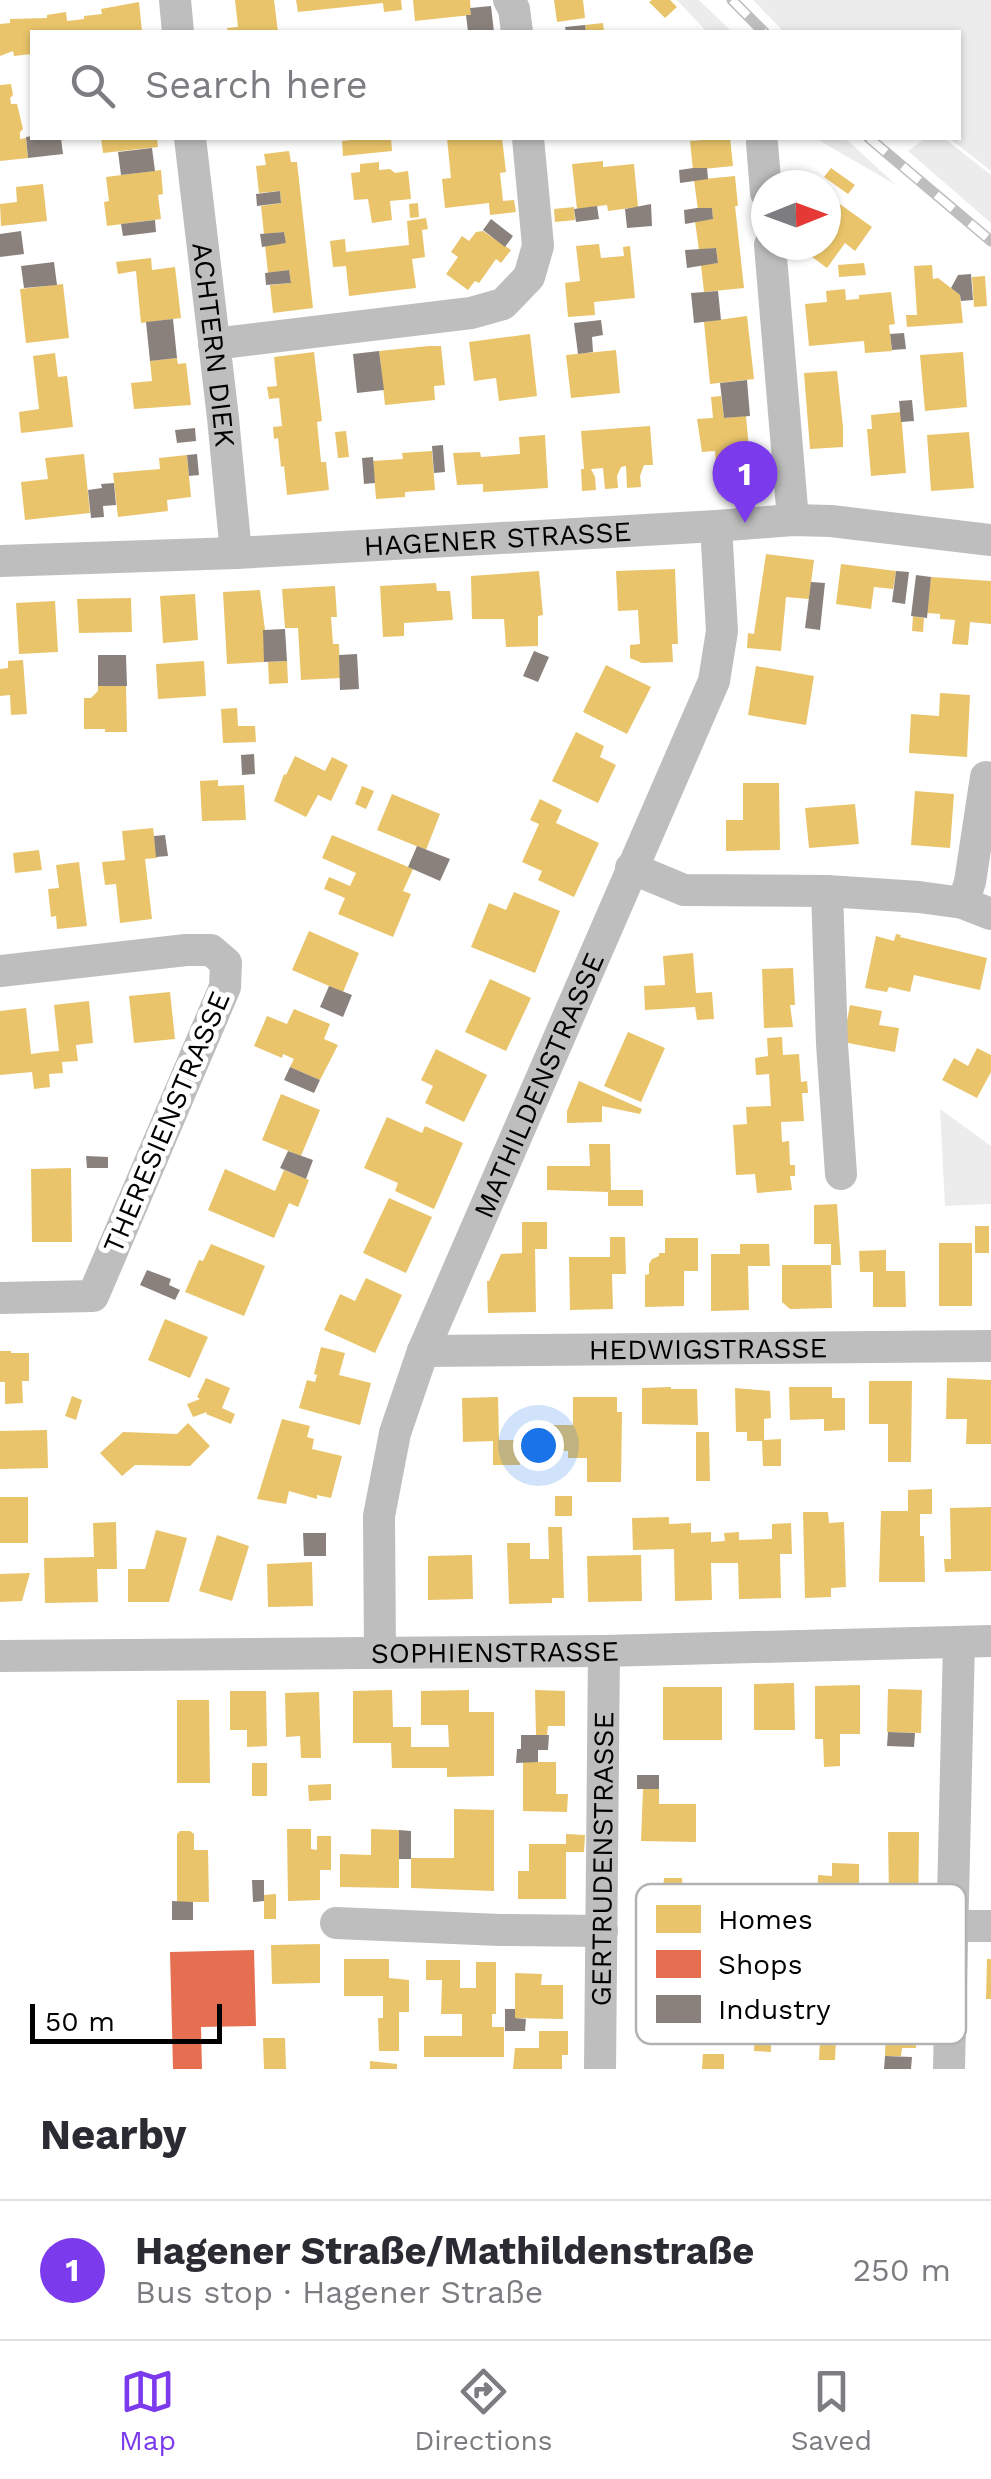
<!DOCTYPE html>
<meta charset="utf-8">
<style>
body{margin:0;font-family:"Work Sans",sans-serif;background:#f2f2f3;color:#2b2b33}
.compass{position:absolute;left:751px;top:170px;width:90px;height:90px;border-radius:50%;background:#fff;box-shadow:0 2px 8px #0004;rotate:89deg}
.scale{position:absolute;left:30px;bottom:25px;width:192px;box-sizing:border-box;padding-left:10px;border:5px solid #000;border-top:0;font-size:28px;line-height:35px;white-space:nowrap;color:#000;-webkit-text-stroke:8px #fff;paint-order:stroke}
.you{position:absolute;left:538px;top:1445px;width:35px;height:35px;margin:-25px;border:8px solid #fff;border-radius:50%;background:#1a73e8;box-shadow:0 0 0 15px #1a73e833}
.badge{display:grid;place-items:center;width:65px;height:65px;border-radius:50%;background:#7c3aed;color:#fff;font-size:32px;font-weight:700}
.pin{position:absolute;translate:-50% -82px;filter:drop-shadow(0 2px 5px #0008)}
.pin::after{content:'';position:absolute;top:52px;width:35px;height:30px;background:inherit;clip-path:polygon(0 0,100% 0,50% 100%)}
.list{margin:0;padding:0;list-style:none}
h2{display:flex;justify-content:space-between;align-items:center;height:130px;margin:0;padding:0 40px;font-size:42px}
h2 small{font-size:32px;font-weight:400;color:#7c7c81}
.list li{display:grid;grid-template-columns:65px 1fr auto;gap:30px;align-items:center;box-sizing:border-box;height:140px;padding:0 40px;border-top:2px solid #e1e1e2}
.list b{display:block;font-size:38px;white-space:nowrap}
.list p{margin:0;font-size:32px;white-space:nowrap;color:#7c7c81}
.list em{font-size:32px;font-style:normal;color:#7c7c81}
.icon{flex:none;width:55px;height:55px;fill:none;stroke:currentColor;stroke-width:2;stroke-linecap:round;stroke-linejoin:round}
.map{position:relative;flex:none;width:991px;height:2069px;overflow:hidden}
.search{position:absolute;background:#fff;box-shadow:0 2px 8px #0004;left:30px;right:30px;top:30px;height:110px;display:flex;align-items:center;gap:25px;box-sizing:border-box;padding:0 35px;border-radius:0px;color:#7c7c81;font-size:38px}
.sheet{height:270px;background:#fff}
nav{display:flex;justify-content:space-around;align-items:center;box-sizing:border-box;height:140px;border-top:2px solid #e1e1e2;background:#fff;font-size:28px;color:#7c7c81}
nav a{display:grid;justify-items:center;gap:5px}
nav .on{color:#7c3aed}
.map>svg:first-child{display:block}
</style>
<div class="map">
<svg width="991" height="2069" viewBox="0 0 991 2069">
<rect width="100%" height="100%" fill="#fff"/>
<!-- green -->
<path fill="#ececec" d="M677,0H699L732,32H707Z
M753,0H991V171L949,138H958V32H784Z
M815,138H845L896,185Z
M926,138H944L991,175V223L908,151Z
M940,1109L991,1146V1204L945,1206Z"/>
<!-- homes -->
<path fill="#e9c46a" d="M235,0H274L278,32H228L227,28L238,27Z
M296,0H401L402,10L384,12L383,3L298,12Z
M413,0H470L471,15L415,21Z
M554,0H583L585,18L557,22Z
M652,0H670L677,7L665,18L649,2Z
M139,2L142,32H32V54L14,56L13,51L0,56V24L10,23V19L47,18V15L66,12L67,21L84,19V16L102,14L101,9Z
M603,23L604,32H586L585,25Z
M11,84L13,95L10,98L11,104H17L23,129L20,132V139L26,138L28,158L0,161V85Z
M101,138H157L158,147L103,153Z
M370,138H391L392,151L343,156L342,141Z
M447,138H502L506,172L500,173L503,201L514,200L516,212L490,215L489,203L445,208L442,179L451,178Z
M730,138L733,166L693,170L690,141Z
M289,151L291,162H297L313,308L273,313L270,285L291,283L289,270L268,273L265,245L286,243L284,232L264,234L261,206L281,203L280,191L259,193L256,166L266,165L264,154Z
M603,161V167L634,164L638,207L608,211L607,205L577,209L572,164Z
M379,162V170L390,169L395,173L408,171L411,199L390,201L392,220L372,223L368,199L354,200L351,173L360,172V164Z
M831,168L855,185L848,194L824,177Z
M161,170L163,194L158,195L161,219L107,226L104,202L109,201L106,177Z
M735,176L738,206H735L744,288L704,292L701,265L718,263L716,248L699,250L695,221L713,219L712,208L698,210L694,180Z
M43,184L47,221L1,226L0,204L17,202L16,187Z
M837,202L872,227L855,251L845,243L827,268L796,245H826V218Z
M418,203L419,217L410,218L409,204Z
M574,207L575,220L555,222L554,209Z
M426,218L428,229L422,230L425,257L412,259L416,288L349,296L346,266L333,267L330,241L345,239L346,252L409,245L407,221Z
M483,231L511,250L501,263L496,259L479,283L475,281L468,290L446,274L458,257L451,252L462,236L469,241L476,232Z
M599,244L601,258L624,256L623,247L630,246L635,298L594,302L595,315L568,317L565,283L580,281L576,246Z
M151,258L152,270L175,267L181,318L141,323L136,271L118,274L116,262Z
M864,263L866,275L839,277L838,265Z
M932,265L933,279L938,278L960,295L963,323L907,327L906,315H917L914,266Z
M985,276L987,306L974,307L972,277Z
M63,284L69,338L26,343L20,289Z
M845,289L846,300L859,299V295L891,292L895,324L889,325L892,351L865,353L864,341L809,346L805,304L827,302L826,291Z
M747,316L754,379L710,384L704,322Z
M530,334L537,396L499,401L496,378L474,381L469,342Z
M429,346H441L445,385L434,386L435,400L385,405L379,351Z
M616,350L620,393L571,398L566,355Z
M314,352L322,421L317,422L321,462H326L329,490L287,495L284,466L281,467L278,438L274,439L273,427L282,426L279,398L269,399L267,387L277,386L274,357Z
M963,352L967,407L925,411L920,355Z
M55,353L58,377L67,376L73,427L21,433L19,412L39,409L33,356Z
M177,358L178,364L186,363L191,405L134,409L131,383L152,381L150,361Z
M837,371L843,427V447L810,449L804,373Z
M721,396L724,418L746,416L750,460L716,464L715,451L702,452L697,419L713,418L711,397Z
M901,412L906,473L871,476L867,429H872L871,415Z
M650,426L653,465H644L640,476L641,487L627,488L626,466L621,467L617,476L618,488L605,489L603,468L591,469L595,477L596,490L582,491L581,469H584L581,431Z
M346,431L349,457L338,458L335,432Z
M969,432L974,488L931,491L927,435Z
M545,435L548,488L483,492V484L457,485L453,453L480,452L481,457L520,454L519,437Z
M432,451L435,490L405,492V497L376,499L373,461L403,459L402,453Z
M84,454L90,513L25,520L21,482L48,479L45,458Z
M187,455L191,497L167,500L168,511L118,517L113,473L160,469L159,458Z
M766,554L814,560L809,599L786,597L781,651L747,648L748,633L754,634Z
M841,564L896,571L893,589L874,587L871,609L836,604Z
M675,569L678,644H672L673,662L642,663L630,658V645L640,644L638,610L618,611L616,571Z
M539,571L543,615L538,616V646L506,647L504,619H472L471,576Z
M931,577L991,581V624L970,622L968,645L952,644L955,620L940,619V614L927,613Z
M436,583L437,591H450L453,620L404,623V636L383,637L380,586Z
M335,586L337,617H331L333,644H339L340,678L301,680L298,628H285L282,589Z
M260,590L265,630L264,662L227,664L223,592Z
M195,594L198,640L163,643L160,596Z
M131,598L132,632L79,633L77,599Z
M55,601L58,652L19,654L16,603Z
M913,616L924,618L923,632L912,631Z
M23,660L27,714L11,715L10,695L0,696V669L8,668V661Z
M204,661L206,696L158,699L156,664Z
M287,661L288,683L269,684L268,662Z
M606,665L651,687L627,734L583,712Z
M756,666L814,676L806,725L748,715Z
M98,686H126L127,732H105V729H84V698H91L98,691Z
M940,693L970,695L967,757L909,753L911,714L939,716Z
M237,708L238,726H255L256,742L223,743L221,709Z
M576,732L604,746L600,757L616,765L598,803L552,781Z
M295,756L325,771L332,757L348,765L331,801L318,795L306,817L274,801L284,774L286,775Z
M218,780V786L244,785L246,820L202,821L200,781Z
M743,783H779L780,850L726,851V820H743Z
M362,786L374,791L366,809L355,804Z
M915,791L954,794L950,848L911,845Z
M392,794L440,814L426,850L377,830Z
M540,799L562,810L556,823L599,843L574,897L538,880L542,871L522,862L539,824L530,820Z
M855,804L859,844L809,848L805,808Z
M153,828L157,858L145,859L152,919L120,923L116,884L105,885L102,862L125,860L122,831Z
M332,835L413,869L403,891L411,894L393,937L338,914L345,898L324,889L329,877L350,886L356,873L322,858Z
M39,850L42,870L15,873L13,853Z
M79,862L87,926L57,929L56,916L51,917L48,889L59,888L56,865Z
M514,892L560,911L535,973L471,947L489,903L506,910Z
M309,931L359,953L343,992L292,970Z
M896,934L901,935L900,937L987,958L980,990L914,975L910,992L889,987L887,992L865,988L876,936L894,941Z
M693,953L696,993L712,992L714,1019L697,1020L695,1007L645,1010L644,986L665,985L663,956Z
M793,968L795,1005H790L793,1027L764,1028L762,969Z
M490,979L531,998L506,1051L465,1032Z
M170,992L175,1039L134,1043L129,996Z
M89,1001L93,1043L76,1045L78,1061L62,1062L63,1073L49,1074L50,1087L34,1089L32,1072L0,1075V1011L26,1008L31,1054L46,1052L59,1051L54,1005Z
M850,1005L882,1011L879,1025L899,1028L895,1052L843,1042Z
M294,1009L330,1024L324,1039L338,1045L320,1080L290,1067L294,1059L283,1054L282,1058L254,1046L267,1016L287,1024Z
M628,1032L665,1048L641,1102L604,1086Z
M782,1037L783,1055L799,1054L801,1082L807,1081L808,1093H802L804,1121L781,1122L782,1142L789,1141L790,1165H795V1176H790L792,1190L757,1193L755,1174L736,1175L733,1125L747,1124L746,1107L771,1106L769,1074L756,1075L755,1058L768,1056L767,1038Z
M977,1048L991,1055V1072L977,1098L942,1080L954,1058L968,1066Z
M436,1049L487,1075L464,1122L425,1103L433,1086L421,1080Z
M579,1081L642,1109L640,1114L602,1106V1122L567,1123V1111Z
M281,1094L320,1110L301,1156L262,1140Z
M387,1117L422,1133L425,1126L463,1143L434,1209L395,1191L398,1183L364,1168Z
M589,1144H610L611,1190H643V1206H608V1192L547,1190V1166H590Z
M71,1168L72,1242H32L31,1169Z
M225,1169L275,1191L284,1170L309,1180L298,1207L289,1203L274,1238L208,1210Z
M389,1198L432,1217L406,1273L363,1253Z
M837,1204L841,1265H831L832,1308L790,1309L782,1302V1265H831V1244H814V1205Z
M522,1222H547V1249H535L536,1312L488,1313L487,1281H489L501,1254L522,1253Z
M975,1226H989V1253H975Z
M610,1237H625L626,1274H612L613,1309L570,1310L569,1257H610Z
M665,1238H698V1271H684V1306L645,1307V1275L649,1274V1264L652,1259L659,1256V1253H665Z
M939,1243H972V1306H939Z
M211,1244L265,1266L244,1316L185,1292L199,1260L203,1261Z
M740,1244H769L770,1266H748L749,1310L711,1311V1254H740Z
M886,1250V1271H905L906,1307H873V1272H860L859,1251Z
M366,1278L402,1295L375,1353L324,1330L340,1294L355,1301Z
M165,1319L208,1337L190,1378L148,1360Z
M321,1347L345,1353L339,1375L371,1383L360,1425L299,1408L307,1380L315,1382L317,1375L314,1374Z
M0,1351H11V1353H29V1381H22L23,1403L5,1404V1382H0Z
M206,1378L230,1388L222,1408L235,1414L231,1424L206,1414L207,1412L193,1417L187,1404L200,1399L197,1397Z
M947,1378L991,1380V1444H966L967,1419H946Z
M869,1381H912L911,1462H888V1424H869Z
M671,1387V1389H697L698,1425L642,1424V1388Z
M789,1387H832V1398H845V1430L824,1431V1419L790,1420Z
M735,1388L770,1391L771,1418L764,1419V1440L781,1439V1466H763L762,1441H747V1432H736Z
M72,1396L82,1400L76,1420L65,1416Z
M498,1397L499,1440H519L520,1465H493V1441L463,1442L462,1398Z
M573,1397H617V1412H622L621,1482H587V1458H568V1451H548L547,1425H573Z
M282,1419L310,1426L307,1437L314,1439L312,1449L342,1456L331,1498L317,1495V1499L289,1491L286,1504L257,1499Z
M188,1423L210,1446L190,1466L135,1465L122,1476L100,1453L123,1432L177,1434Z
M47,1430L48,1468L0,1469V1431Z
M696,1432H709L710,1481H696Z
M932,1489V1514H920V1536H924L925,1582H879L881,1511H908V1490Z
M555,1496H572V1516H555Z
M0,1497H28V1543H0Z
M991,1507V1571L945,1572L944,1559H951L950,1508Z
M803,1512H828L829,1523L844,1522L846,1587L831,1588V1597L805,1598Z
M669,1517V1524L691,1523V1533L711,1532V1542L725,1541L724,1533L739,1532V1540L772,1539V1524L791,1523L792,1554H780L781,1598L739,1599L738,1563H711L712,1600L675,1601L674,1549L633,1550L632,1518Z
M116,1522L117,1569H97L98,1602L45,1603L44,1558L94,1557L93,1523Z
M548,1527H562L564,1598H552V1603L509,1604L507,1543H530V1559H549Z
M156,1530L187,1538L169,1602H128V1569H145Z
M217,1535L249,1546L232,1601L199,1591Z
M472,1555L473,1599L428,1600V1556Z
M641,1555L642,1601L588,1602L587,1556Z
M312,1562L313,1606L268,1607L267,1564Z
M30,1573L22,1601L0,1602V1574Z
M794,1683L795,1730H754V1684Z
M860,1685V1734H840V1766L824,1767L823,1739H815V1686Z
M663,1687H722V1740H663Z
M888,1689L922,1690L921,1733L887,1732Z
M392,1690L393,1727H411V1747H449L448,1725H421V1691L469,1690V1712H494V1776L447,1777V1768H392L391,1743H353V1691Z
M535,1690L565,1691V1726H548L547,1735H536Z
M230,1691H266L267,1746L247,1747V1730H230Z
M319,1692L321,1758H301L300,1736L286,1737L285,1693Z
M177,1700H209L210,1783H177Z
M523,1762H556V1794H568L567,1812L523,1811Z
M252,1763H267V1796H252Z
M331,1784V1800L309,1801L308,1785Z
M643,1789H659V1804H696V1842L641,1841Z
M454,1809L494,1810V1891L411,1888V1858H454Z
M287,1829H311V1849L317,1850V1836H331V1870H320V1900L288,1901Z
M371,1829L399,1830V1888L340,1887V1854L371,1855Z
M180,1831H190L194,1834V1850H208L209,1902H177V1834Z
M888,1832H919L918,1931L886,1930L889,1898Z
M566,1834L585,1835L584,1852H566V1899H518V1871H529V1844H566Z
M832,1863L859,1864V1900H845V1923L818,1922V1875L832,1876Z
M664,1878H682L683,1893H698V1908H683L682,1924H637V1891H663Z
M757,1883H774L773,1905H789L788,1945H766V1965L763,1966L762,1970H738L739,1944L758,1945Z
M276,1894V1919H264V1895Z
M320,1944V1983L272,1984L271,1945Z
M344,1959H389V1978L409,1980V2012H399V2051H379L378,2018H383V1996H344Z
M987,1959H991V1999H986Z
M426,1960H460V1988H476V1962H496V2014H492V2027H504V2057H424V2036H462V2014H441L442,1980H426Z
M636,1970L690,1971V2010H657V2017H635Z
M515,1973L542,1974L541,1985H563V2019L515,2018Z
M757,1990H788L787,2030H771V2052L754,2051Z
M822,1999H852V2039H836L835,2060H819Z
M869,2007L917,2008L916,2048H902L901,2056H885L886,2027H868Z
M539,2031H568V2055H562V2069H513L515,2048H539Z
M263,2038H285L286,2069H264Z
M703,2054H724V2069H702Z
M370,2061L397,2064V2069H370Z"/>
<!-- shops -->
<path fill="#e76f51" d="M254,1950L256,2026L201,2027L202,2069H173L170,1952Z"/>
<!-- industry -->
<path fill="#8a817c" d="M491,6L494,32H468L466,15H471L470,8Z
M585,25L586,32H566L565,27Z
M32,136L61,138L63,154L28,158L26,137Z
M152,148L155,171L121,175L118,152Z
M693,168H707L708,179L680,183L679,170Z
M280,191L281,203L257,206L256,194Z
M651,204L652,226L627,228L625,209Z
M597,206L599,219L576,222L574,209Z
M697,208H712L713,219L685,224L684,210Z
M491,219L513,236L505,247L483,230Z
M155,220L156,232L123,236L121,224Z
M21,231L24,254L0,257V234Z
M284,232L286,243L262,247L260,234Z
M716,248L718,263L687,268L685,250Z
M54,262L57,285L24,288L21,266Z
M289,270L291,283L266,285L265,273Z
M971,274L973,300L961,301L960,295L951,288L958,275Z
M718,291L721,320L694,323L691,293Z
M173,319L177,358L150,361L146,322Z
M601,320L603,335L592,337L593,352L578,354L574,323Z
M904,333L906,349L892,350L890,334Z
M379,351L384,390L357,393L353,354Z
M747,380L750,416L724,418L720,383Z
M912,400L914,421L901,422L899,401Z
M195,428L196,441L177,443L175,430Z
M443,445L445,472L434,473L432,446Z
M197,454L199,475L189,476L187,455Z
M373,457L375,483L364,484L362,458Z
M114,483L116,505L103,506L104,517L91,518L88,490L102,488L101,484Z
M896,571L909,572L905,604L892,602Z
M916,575L931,577L927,618L911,616Z
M811,582L825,583L820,630L805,628Z
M285,629L287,661L264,662L263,630Z
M534,651L549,657L538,682L523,676Z
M357,654L359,689L340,690L339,655Z
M98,655H126L127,686H98Z
M254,754L255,774L242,775L241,755Z
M165,835L168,856L156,857L154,836Z
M417,846L450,859L440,881L408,867Z
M329,986L352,995L343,1017L320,1007Z
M290,1067L320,1080L314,1093L284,1080Z
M288,1151L313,1160L306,1179L280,1168Z
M86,1156L108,1157V1168H87Z
M147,1270L171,1279L169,1285L180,1290L175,1300L140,1285Z
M303,1533H326V1556H304Z
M888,1732L915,1733L914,1747L887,1746Z
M521,1735H549L548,1750H538V1762L516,1763L517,1749H521Z
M637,1775H659V1789H637Z
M399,1830L411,1831V1859H399Z
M252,1880H264V1901L253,1902Z
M172,1901L193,1902V1920H172Z
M505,2009H515V2018L526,2019L525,2031H505Z
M885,2056L912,2057L911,2069H884Z"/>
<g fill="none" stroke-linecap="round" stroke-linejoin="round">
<!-- minor -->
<g stroke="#bebebe" stroke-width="32">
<path d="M175,0L178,32"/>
<path d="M509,0L514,9L517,32"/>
<path id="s1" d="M190,138L223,418L236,553"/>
<path d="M762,143L766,193"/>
<path d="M770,245L793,520"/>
<path d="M214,344L471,313L503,304L529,277L538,246L528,138"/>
<path id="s2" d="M0,561L236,553L716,526L793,520L831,521L991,540"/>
<path d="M631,868L684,890L827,891L919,897L963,903L991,914"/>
<path d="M827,891L832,1044L841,1174"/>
<path d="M963,903L970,882L986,777"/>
<path d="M0,971L186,950H211L226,963L225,987L93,1296L0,1298"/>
<path id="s3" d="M423,1351L991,1346"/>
<path id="s4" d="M380,1653L379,1516L395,1433L423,1351L714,681L722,631L716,526"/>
<path id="s5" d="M0,1656L604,1651L991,1641"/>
<path d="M336,1923L500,1930L602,1931"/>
<path d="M952,1926H991"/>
<path id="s6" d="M600,2069L604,1651"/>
<path d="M949,2069L959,1642"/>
</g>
<!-- rail casing -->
<g stroke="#bebebe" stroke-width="11">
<path id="rail" d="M732,0L764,32
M869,138L991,241"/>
</g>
<!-- rail -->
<use href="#rail" stroke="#fff" stroke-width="8" stroke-dasharray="22" stroke-linecap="butt"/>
</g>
<g text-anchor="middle" stroke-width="10" stroke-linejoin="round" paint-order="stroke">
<!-- street labels -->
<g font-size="28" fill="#000" stroke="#fff">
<text dy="10" stroke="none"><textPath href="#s1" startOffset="208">ACHTERN DIEK</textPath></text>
<text dy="10" stroke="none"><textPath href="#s2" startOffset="498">HAGENER STRASSE</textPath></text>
<text dy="10" stroke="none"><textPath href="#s4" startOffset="598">MATHILDENSTRASSE</textPath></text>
<text transform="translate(166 1122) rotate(-67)" y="10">THERESIENSTRASSE</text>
<text dy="10" stroke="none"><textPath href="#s3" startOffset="285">HEDWIGSTRASSE</textPath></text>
<text dy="10" stroke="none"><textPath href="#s5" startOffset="495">SOPHIENSTRASSE</textPath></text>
<text dy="10" stroke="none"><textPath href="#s6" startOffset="210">GERTRUDENSTRASSE</textPath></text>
</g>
</g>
<!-- legend -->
<rect x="636" y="1884" width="330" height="160" rx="15" fill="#fff" stroke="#b2b2b2" stroke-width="2.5"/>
<rect x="656" y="1905" width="45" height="28" fill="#e9c46a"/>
<rect x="656" y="1950" width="45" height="28" fill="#e76f51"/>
<rect x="656" y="1995" width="45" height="28" fill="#8a817c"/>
<g font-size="28" fill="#000">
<text x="718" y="1929">Homes</text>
<text x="718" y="1974">Shops</text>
<text x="718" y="2019">Industry</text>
</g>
</svg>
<svg class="compass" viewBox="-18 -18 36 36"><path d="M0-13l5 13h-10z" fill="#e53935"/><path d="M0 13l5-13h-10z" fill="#7c7c81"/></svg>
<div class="scale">50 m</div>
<div class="you"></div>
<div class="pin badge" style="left:745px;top:523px">1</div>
<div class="search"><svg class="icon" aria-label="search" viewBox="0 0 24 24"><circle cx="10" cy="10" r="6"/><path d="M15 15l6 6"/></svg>Search here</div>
</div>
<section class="sheet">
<h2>Nearby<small></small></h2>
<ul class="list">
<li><span class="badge">1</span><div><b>Hagener Straße/Mathildenstraße</b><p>Bus stop · Hagener Straße</p></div><em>250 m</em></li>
</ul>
</section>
<nav>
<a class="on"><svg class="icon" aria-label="map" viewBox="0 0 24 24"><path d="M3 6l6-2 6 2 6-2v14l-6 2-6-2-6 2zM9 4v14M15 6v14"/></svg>Map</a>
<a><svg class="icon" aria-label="directions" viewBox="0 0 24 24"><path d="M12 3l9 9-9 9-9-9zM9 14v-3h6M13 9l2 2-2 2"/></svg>Directions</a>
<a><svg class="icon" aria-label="saved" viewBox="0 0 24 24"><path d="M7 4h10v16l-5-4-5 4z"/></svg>Saved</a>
</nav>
